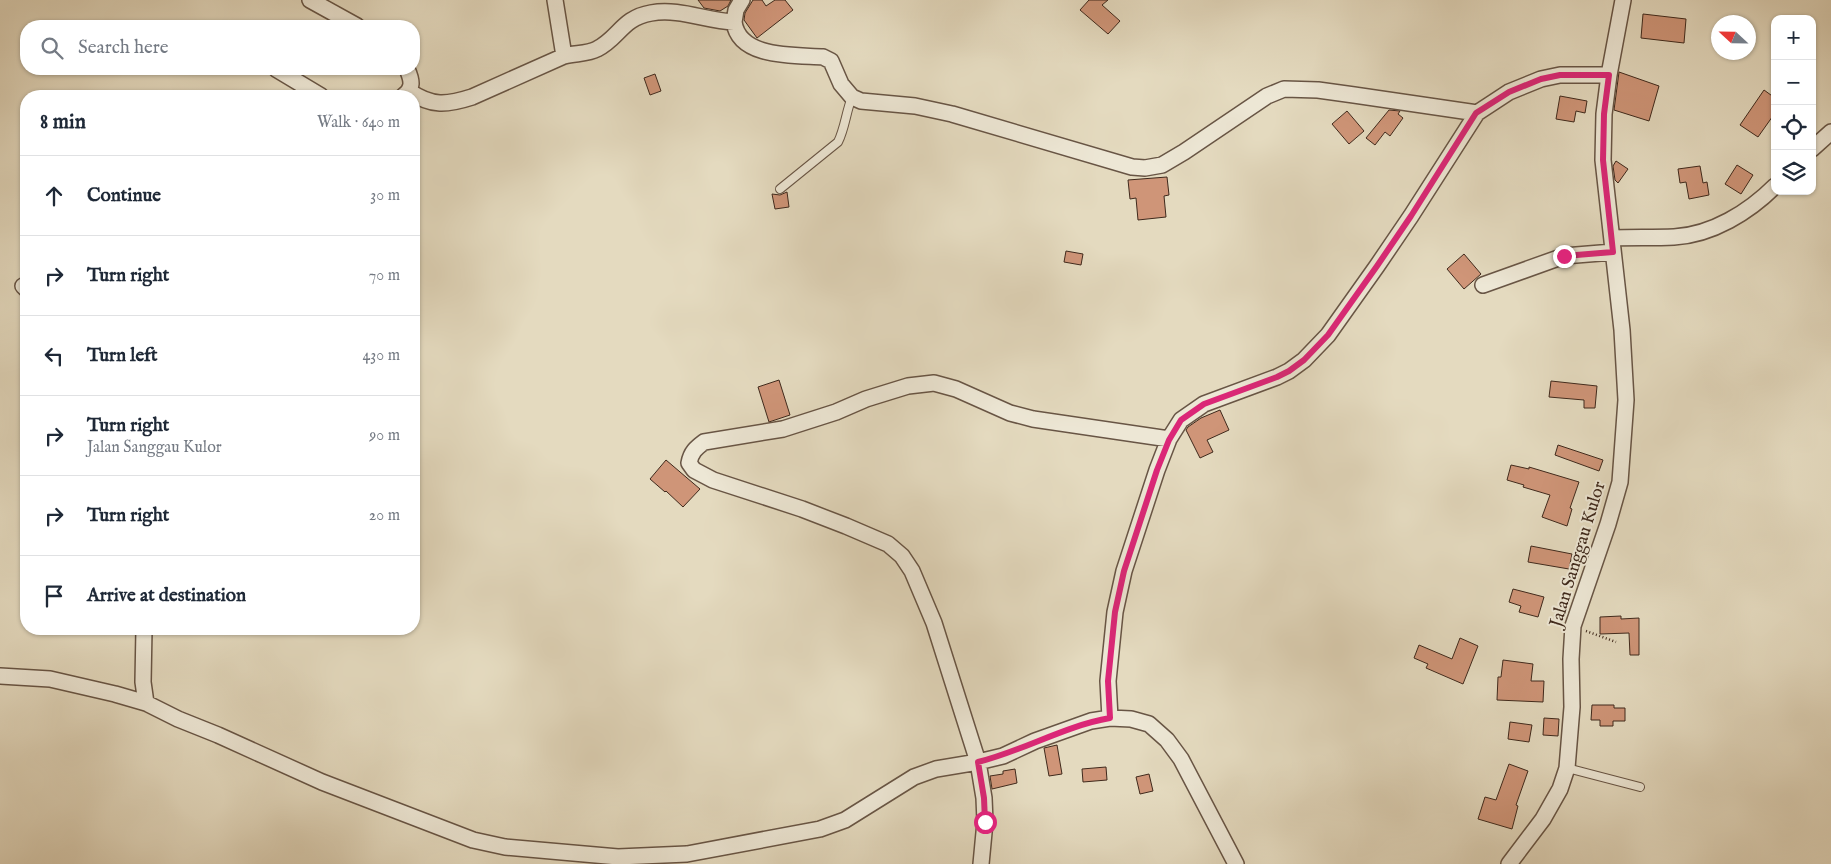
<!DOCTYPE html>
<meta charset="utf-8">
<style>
body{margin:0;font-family:"IM FELL English",serif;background:#f2f2f3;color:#1f2937}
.controls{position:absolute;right:15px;top:15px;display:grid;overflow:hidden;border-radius:10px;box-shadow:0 1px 4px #0004}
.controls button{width:45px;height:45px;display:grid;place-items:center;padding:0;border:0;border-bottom:1px solid #e0e1e3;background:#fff;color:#1f2937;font:25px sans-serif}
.compass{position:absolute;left:1711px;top:15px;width:45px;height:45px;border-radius:50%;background:#fff;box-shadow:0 1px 4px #0004;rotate:292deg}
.stop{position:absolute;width:15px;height:15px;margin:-11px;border:4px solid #db2777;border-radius:50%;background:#fff}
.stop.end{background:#db2777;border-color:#fff;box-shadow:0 1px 5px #0008}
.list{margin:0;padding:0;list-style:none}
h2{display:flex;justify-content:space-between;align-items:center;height:65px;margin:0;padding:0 20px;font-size:21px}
h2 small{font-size:16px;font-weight:400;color:#747a83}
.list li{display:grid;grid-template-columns:32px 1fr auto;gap:15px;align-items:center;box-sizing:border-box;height:80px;padding:0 20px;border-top:1px solid #e0e1e3}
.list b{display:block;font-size:19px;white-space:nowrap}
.list p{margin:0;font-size:16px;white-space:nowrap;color:#747a83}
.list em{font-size:16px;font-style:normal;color:#747a83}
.icon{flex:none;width:28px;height:28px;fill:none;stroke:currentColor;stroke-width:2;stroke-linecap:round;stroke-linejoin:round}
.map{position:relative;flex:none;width:1831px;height:864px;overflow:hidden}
.search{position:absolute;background:#fff;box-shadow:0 1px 4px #0004;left:20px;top:20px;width:400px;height:55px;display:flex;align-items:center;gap:12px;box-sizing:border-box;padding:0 18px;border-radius:20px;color:#747a83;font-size:19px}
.panel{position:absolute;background:#fff;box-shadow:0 1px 4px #0004;left:20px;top:90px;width:400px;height:545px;border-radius:20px}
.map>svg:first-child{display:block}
</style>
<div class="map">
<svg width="1831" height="864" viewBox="0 0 1831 864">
<rect width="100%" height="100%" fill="#e4dabf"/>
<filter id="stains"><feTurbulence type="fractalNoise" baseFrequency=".004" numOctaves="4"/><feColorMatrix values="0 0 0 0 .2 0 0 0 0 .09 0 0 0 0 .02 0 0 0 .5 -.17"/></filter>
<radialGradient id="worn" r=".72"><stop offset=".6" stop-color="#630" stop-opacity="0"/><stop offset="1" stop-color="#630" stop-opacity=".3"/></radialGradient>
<!-- building -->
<path fill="#cf9578" stroke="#3f291c" d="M698,0H731L728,6L720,11L704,8Z
M753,0H762L766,6L775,0H785L793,10L757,38L744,20L745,13Z
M1089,0H1108L1102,5L1120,21L1108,34L1080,10Z
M1643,14L1686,19L1684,43L1641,38Z
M1619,72L1659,86L1649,121L1614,110Z
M655,74L661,91L650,95L644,78Z
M1764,90L1775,98V113L1758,137L1740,125Z
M1560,96L1587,101L1585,113L1576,111L1574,122L1556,119Z
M1389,110L1400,111L1398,114L1403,118L1390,136L1385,132L1375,145L1366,138Z
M1347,111L1364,131L1349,144L1332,124Z
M1616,161L1628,169L1618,183L1615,180L1613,166Z
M1737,165L1753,175L1741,194L1725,184Z
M1700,166L1703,183L1707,182L1709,195L1689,199L1686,182L1680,183L1678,169Z
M1167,177L1169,195L1164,196L1166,217L1138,220L1136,198L1130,199L1128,180Z
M787,192L789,207L775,209L772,194L780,195Z
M1066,251L1083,254L1081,265L1064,262Z
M1464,254L1481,274L1464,289L1447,269Z
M779,380L790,415L769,422L758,387Z
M1551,381L1597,386L1595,408H1584V400L1549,397Z
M1220,410L1229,430L1207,440L1213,452L1200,458L1186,430L1188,427L1201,418Z
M1558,445L1603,460L1599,471L1555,455Z
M666,460L700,489L683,507L666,491L665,492L650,479Z
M1511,465L1529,469V467L1579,482L1570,508L1572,509L1567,526L1542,517L1550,495L1523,487L1524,485L1507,480Z
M1531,546L1572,554L1569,569L1528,562Z
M1513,589L1544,597L1538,617L1519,612L1521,606L1509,602Z
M1621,616V619L1639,618V655H1630L1629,633L1600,634V617Z
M1460,638L1478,646L1463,684L1426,668L1428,664L1414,658L1419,645L1452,659Z
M1503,660L1533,664L1531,681H1544L1543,702L1497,700L1498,677H1501Z
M1592,705H1614V708H1625V721H1613V726H1600V720H1591Z
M1544,718L1559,719L1558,736L1543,735Z
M1510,722L1532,725L1529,742L1508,739Z
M1057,745L1062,774L1049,776L1044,748Z
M1509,764L1528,771L1516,805L1518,806L1512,829L1478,819L1485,797L1496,800Z
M1106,767L1107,780L1083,782L1082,769Z
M1015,769L1017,783L992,789L990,776L1003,774V771Z
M1149,774L1153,791L1140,794L1136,777Z"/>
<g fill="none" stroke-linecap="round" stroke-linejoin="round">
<!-- lane casing -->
<g stroke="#685545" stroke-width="10">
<path id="lane" d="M780,189L838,142C845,128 846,112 852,97
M1567,768L1640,787"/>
</g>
<!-- street casing -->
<g stroke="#685545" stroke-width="18">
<path id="street" d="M310,0L357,26
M555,0L564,56C575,53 588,54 597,49C619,38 622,18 651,13C680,8 706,21 734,22C739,59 796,55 823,57L831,61L841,84L852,97L861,101L915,106L952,114L1132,167L1145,168L1162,165L1184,152L1267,96L1284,89L1318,90L1354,95L1477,113
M734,22L736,10L742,0
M276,69L321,96
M409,91C432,107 447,105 472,97L564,56
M403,96C414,89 412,80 407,69
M1812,149L1831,132
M1612,238C1632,237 1653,238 1674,237C1712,235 1749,212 1775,186
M1483,285L1564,256L1613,252
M23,286L26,289
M144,629L143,682L146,703
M0,676L50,679L115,694L146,703L178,719L218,735L322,782L473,840L505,847L618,857L687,854L820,829L845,820L914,777L936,769L978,762L1003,756L1035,741L1091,721L1110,718L1131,719L1149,724L1167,740L1181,759L1236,864
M1110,718L1108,681L1115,612L1124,571L1157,470L1169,439L1181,420L1204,404L1277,377L1289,371L1304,360L1328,335L1377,266L1411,216L1477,113L1509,92L1541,79L1560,75H1609
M981,864L985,822L984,798L978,762L934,623L912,571L902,556L888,544L846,526L802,509L713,480L694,470L689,463C691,452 696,448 704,442L783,429L836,412L866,399L908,386L934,383L956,389L1010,413L1033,419L1169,439
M1509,864L1543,819L1560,789L1567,768L1572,707L1571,659L1573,626L1608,524L1620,482L1626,400L1622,330L1603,160L1604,114L1609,75L1623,0"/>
</g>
<!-- path -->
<path stroke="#3f291c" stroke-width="2.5" stroke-dasharray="1 2.5" stroke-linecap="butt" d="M1586,631L1616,642"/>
<!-- lane -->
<use href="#lane" stroke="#ede7d5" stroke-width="8"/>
<!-- street -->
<use href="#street" stroke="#ede7d5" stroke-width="15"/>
</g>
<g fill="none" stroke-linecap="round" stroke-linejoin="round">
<!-- route -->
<path stroke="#db2777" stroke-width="6" d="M985,822L984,798L978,762C1023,751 1064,726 1110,718L1108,681L1115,612L1124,571L1157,470L1169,440L1181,420L1204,404L1277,377L1289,371L1304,360L1328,335L1377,266L1411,216L1476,113L1509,92L1541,79L1560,75H1609L1604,114L1603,160L1613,252L1564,256"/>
</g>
<g text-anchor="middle" stroke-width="4" stroke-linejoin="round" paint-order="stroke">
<!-- street labels -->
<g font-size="18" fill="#3f291c" stroke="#ede7d5">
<text transform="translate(1577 554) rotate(-73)" y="6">Jalan Sanggau Kulor</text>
</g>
</g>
<rect width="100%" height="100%" filter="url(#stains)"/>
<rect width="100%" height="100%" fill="url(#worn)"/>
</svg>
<div class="controls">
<button>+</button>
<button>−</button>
<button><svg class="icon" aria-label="locate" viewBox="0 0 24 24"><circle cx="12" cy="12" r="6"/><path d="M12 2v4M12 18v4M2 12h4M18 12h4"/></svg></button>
<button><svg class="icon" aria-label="layers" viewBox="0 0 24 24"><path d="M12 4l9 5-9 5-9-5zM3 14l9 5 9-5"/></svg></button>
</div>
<svg class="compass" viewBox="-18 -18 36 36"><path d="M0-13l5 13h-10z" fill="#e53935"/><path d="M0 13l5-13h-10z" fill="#747a83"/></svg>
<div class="stop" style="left:985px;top:822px"></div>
<div class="stop end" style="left:1564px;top:256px"></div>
<div class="search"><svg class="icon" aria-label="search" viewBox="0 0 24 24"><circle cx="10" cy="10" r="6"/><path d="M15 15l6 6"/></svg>Search here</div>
<section class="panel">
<h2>8 min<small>Walk · 640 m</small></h2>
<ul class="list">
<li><svg class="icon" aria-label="ahead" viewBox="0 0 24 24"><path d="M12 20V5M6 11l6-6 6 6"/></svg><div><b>Continue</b></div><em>30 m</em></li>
<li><svg class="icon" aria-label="right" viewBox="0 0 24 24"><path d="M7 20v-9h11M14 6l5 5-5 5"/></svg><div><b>Turn right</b></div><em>70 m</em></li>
<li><svg class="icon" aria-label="left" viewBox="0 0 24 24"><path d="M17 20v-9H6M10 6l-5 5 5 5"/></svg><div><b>Turn left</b></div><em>430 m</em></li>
<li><svg class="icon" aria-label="right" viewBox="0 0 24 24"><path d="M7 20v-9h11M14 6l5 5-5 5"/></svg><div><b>Turn right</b><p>Jalan Sanggau Kulor</p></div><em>90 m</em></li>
<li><svg class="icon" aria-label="right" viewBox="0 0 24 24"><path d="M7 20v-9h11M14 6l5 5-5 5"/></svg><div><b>Turn right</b></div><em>20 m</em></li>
<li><svg class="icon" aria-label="arrive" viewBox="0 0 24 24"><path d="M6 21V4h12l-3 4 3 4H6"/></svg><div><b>Arrive at destination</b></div></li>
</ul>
</section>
</div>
